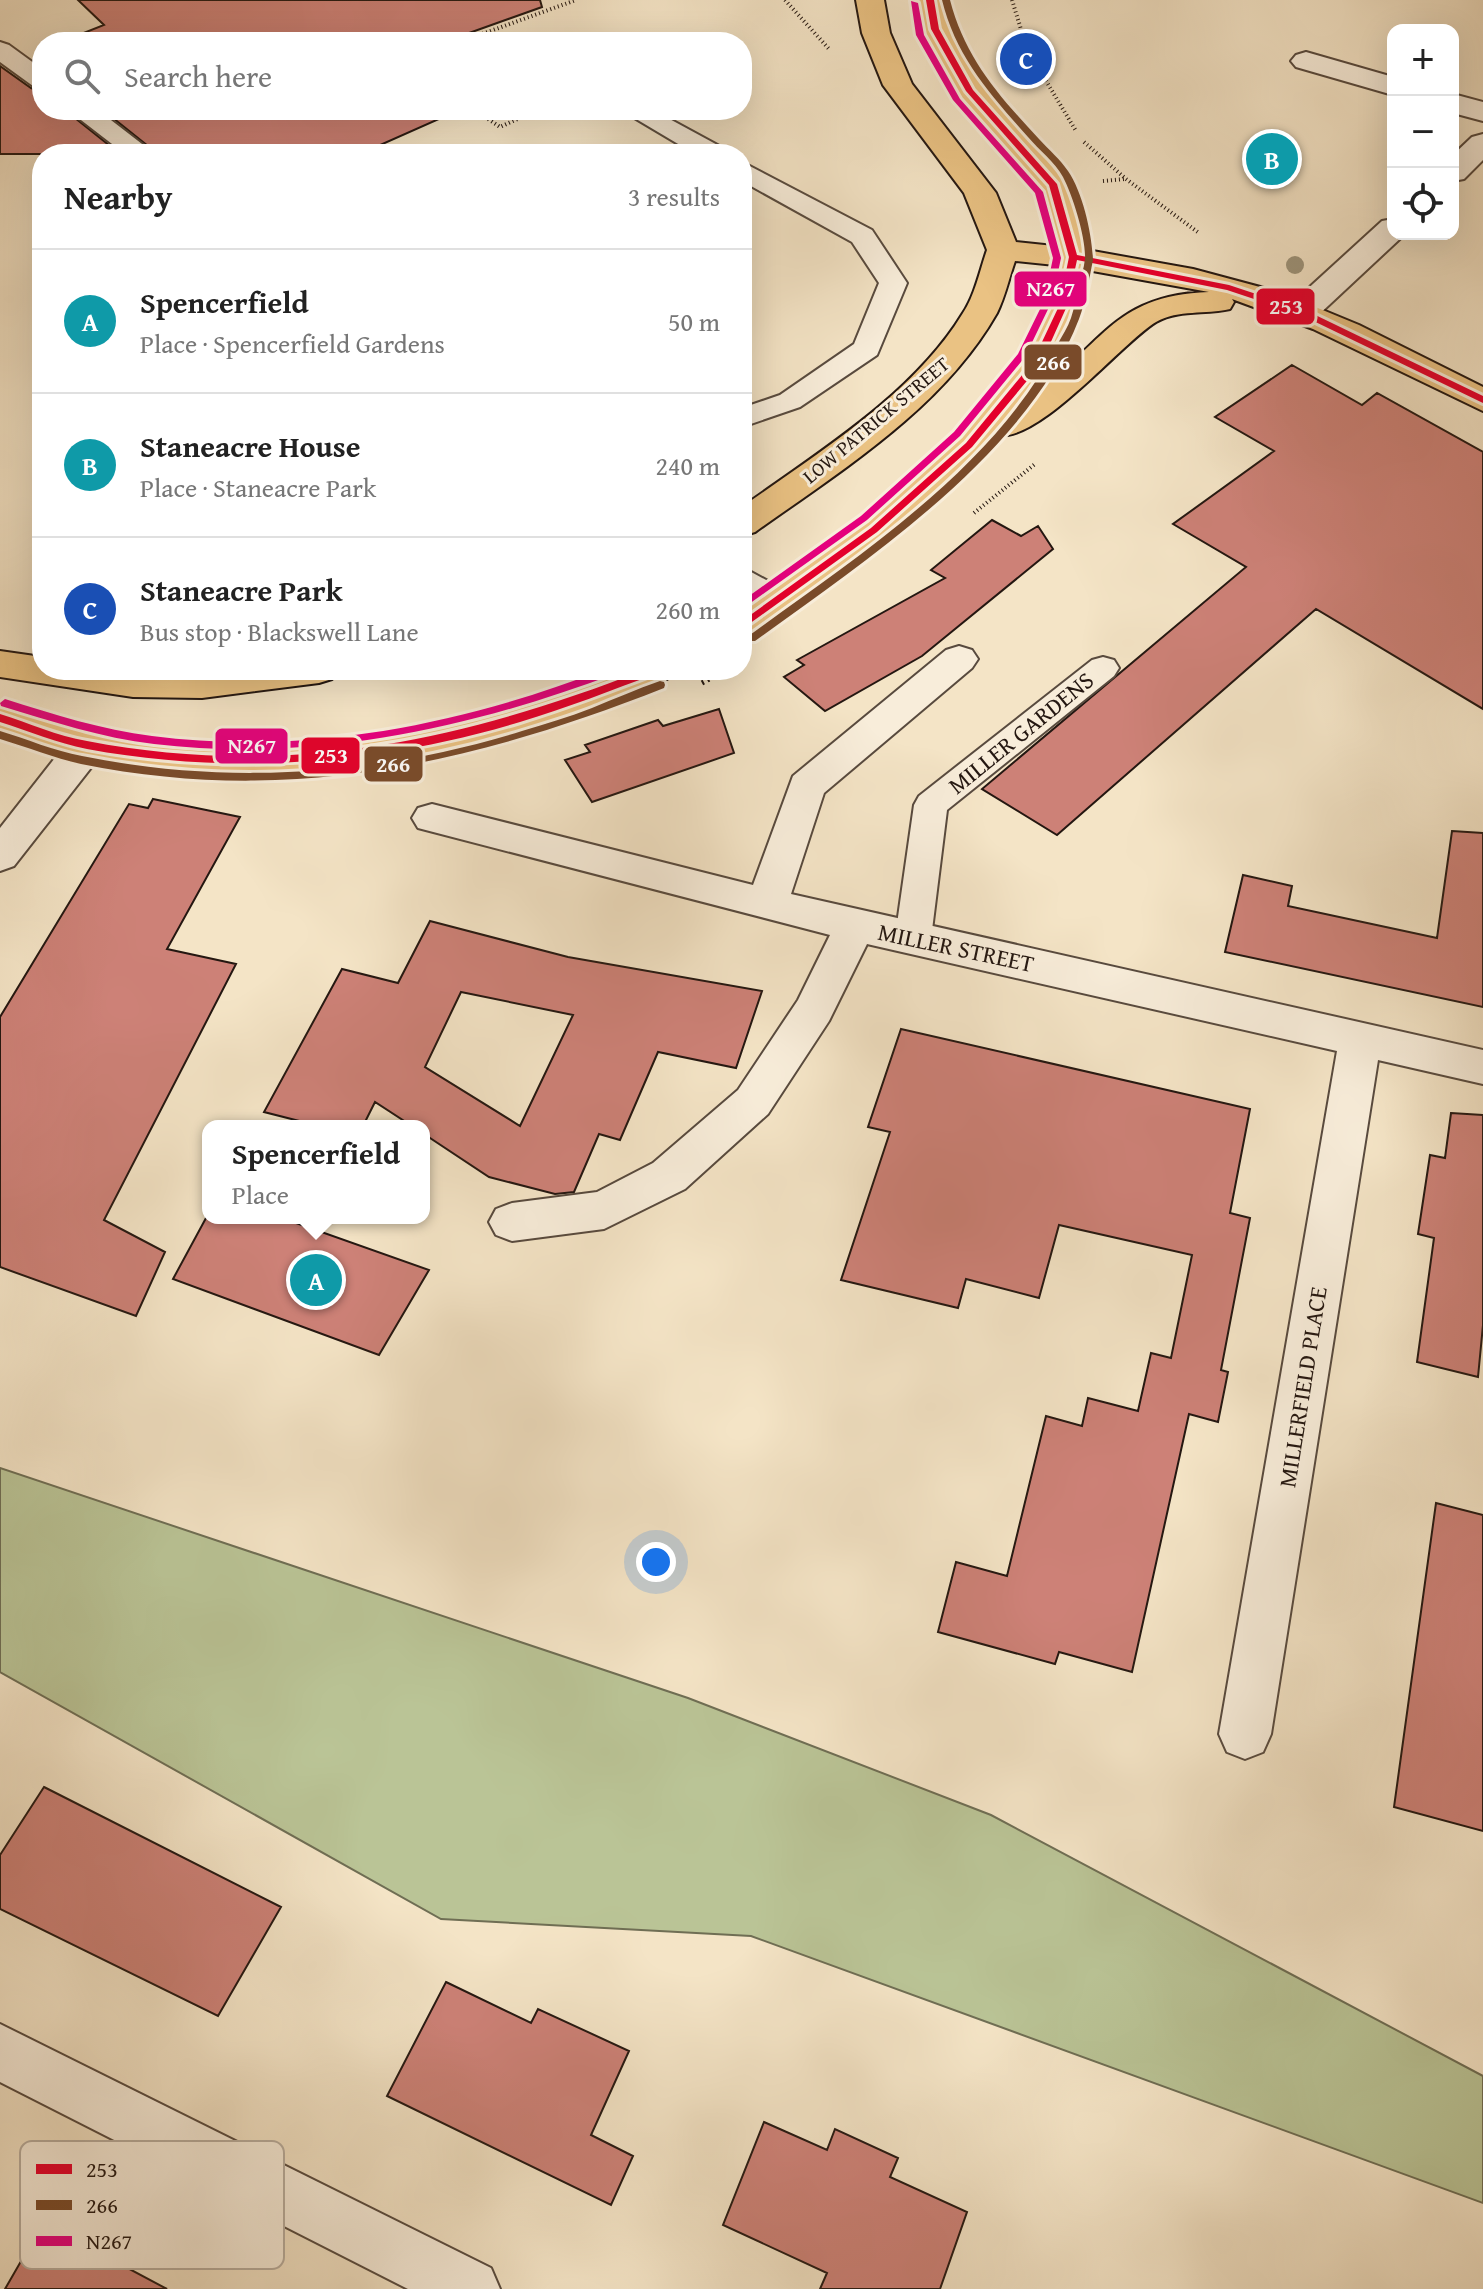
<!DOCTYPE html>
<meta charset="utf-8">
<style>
body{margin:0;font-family:"Gentium Book Plus",serif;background:#f2f2f2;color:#222}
.controls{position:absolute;right:24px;top:24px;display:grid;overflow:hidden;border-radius:16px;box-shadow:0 8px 32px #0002}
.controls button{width:72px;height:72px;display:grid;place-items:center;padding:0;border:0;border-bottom:2px solid #e0e0e0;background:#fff;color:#222;font:40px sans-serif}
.you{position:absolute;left:656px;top:1562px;width:28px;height:28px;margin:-20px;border:6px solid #fff;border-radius:50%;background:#1a73e8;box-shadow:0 0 0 12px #1a73e833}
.badge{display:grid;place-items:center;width:52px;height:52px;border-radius:50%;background:#db2777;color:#fff;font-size:26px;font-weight:700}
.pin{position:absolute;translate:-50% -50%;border:4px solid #fff;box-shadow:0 2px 8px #0006}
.popup{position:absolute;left:202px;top:1120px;width:228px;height:104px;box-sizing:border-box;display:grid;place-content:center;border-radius:16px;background:#fff;filter:drop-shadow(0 2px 6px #0005);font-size:26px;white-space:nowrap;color:#767676}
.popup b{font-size:30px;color:#222}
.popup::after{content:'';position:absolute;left:50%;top:100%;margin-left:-16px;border:16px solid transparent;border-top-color:#fff}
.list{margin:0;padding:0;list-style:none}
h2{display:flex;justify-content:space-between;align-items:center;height:104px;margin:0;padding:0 32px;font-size:34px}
h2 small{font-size:26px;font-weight:400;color:#767676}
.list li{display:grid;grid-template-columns:52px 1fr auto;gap:24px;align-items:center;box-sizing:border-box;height:144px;padding:0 32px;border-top:2px solid #e0e0e0}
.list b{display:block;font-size:30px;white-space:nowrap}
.list p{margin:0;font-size:26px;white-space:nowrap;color:#767676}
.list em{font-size:26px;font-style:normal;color:#767676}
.icon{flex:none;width:44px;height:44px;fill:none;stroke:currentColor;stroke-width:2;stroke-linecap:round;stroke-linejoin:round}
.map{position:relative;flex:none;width:1483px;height:2289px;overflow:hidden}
.search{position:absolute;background:#fff;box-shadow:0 8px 32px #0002;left:32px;top:32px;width:720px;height:88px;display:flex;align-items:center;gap:20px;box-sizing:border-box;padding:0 28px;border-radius:32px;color:#767676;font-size:30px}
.panel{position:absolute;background:#fff;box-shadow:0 8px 32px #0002;left:32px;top:144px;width:720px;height:536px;border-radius:32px}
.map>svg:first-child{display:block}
</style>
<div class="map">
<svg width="1483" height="2289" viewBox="0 0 1483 2289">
<rect width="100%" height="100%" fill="#f4e4c6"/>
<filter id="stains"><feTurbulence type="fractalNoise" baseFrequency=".0025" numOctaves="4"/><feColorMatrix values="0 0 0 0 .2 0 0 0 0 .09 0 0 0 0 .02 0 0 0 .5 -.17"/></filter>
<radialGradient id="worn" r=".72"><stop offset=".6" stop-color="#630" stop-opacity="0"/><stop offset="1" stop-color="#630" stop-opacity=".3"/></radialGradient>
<!-- green -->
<path fill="#bac496" stroke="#6f6e54" stroke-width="2" d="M0,1468L688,1698L991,1815L1483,2076V2203L751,1936L441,1919L0,1672Z"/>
<!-- building -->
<path fill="#cd8177" stroke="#241711" stroke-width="2" fill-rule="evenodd" d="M78,0H540L542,7L444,42H61L104,25Z
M0,66L31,88L42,92V110H65L120,154H0Z
M103,110H456L457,111L360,154H158Z
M1292,365L1362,405L1377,393L1483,452V709L1316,609L1057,835L982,789L1246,567L1173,524L1274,451L1215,417Z
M992,520L1021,536L1038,526L1053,549L922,656L825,711L784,677L804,665L797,660L945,578L931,570Z
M719,709L734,753L592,802L565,760L590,752L585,745L658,720L663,726Z
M153,799L240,817L167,949L236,964L104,1220L165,1252L136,1316L0,1267V1017L129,804L148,808Z
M1452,831L1483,833V1007L1225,952L1243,875L1292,886L1288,906L1437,938Z
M430,921L568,957L762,991L736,1068L658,1052L620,1140L599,1134L574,1192L555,1194L489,1177L424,1134V1126H412L375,1102L363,1126H319L264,1112L342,969L398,983ZM461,992L573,1015L520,1126L425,1067Z
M901,1029L1250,1109L1230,1213L1250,1218L1221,1370L1228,1372L1218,1422L1189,1414L1132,1672L1059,1652L1055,1664L938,1632L956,1562L1007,1576L1046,1416L1082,1426L1088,1398L1138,1411L1151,1353L1171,1358L1192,1255L1059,1225L1039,1298L966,1279L958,1308L841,1280L890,1132L868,1127Z
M1451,1113L1483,1115V1325L1478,1377L1417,1362L1434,1238L1418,1234L1430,1155L1445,1158Z
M206,1218H282L429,1270L379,1355L173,1279Z
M1436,1503L1483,1515V1831L1394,1807Z
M44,1787L281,1907L218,2016L0,1909V1855Z
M446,1982L531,2023L538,2009L629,2051L591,2135L633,2156L611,2205L387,2096Z
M764,2122L827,2150L835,2129L898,2158L890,2177L967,2212L940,2289H820L827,2273L723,2225Z
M43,2223L167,2289H5Z"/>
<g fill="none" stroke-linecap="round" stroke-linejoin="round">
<!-- lane casing -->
<g stroke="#584a3e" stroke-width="4">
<path id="lane" d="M0,42L9,45L42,69V89L33,86L0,62Z
M68,110H98L155,154H125Z
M621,110H653L723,148L727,154H695Z
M742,162L872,230L907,283L877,355L800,407L742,427V408L780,395L854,344L879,283L852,242L742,181Z
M742,567L788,592L793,600L788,608C769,613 758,602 742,592Z
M1103,657L1114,660L1119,668L1114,676L947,810L931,938L926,948L913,951L900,948L895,938L914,805L919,796L1092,660Z"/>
</g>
<!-- street casing -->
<g stroke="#584a3e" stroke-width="4">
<path id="street" d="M1306,52L1393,77V95L1296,67L1291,61L1296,55Z
M1453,94L1483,102V121L1453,113Z
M1483,134V160L1464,179L1453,181V155L1472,137Z
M1393,219V234L1404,235L1314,319L1302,322L1290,319L1286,312L1290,305L1382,221Z
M959,646L972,650L978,659L972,668L824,793L791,894L1483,1050V1084L1378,1060L1271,1734L1263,1752L1245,1759L1227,1752L1219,1734L1337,1051L867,944L829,1021L768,1114L685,1189L604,1229L512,1241L496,1235L489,1222L496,1209L512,1203L597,1192L653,1163L738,1090L798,1000L830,935L418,828L412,818L418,808L432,804L753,885L793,776L946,650Z
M87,731L101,735L106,745L101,755L14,866L0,871V828L73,735Z
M0,2024L491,2268L500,2289H408L0,2082Z"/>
</g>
<!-- primary casing -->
<g stroke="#241711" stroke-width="4">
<path id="primary" d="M856,0H884L890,33L912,84L996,193L1016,242L1054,246L1038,186L955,91L921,29L916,0H944C959,82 1022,116 1066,180C1078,198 1081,229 1087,250L1193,269L1279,292L1359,325L1483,387V411L1313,329L1232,299L1234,302L1230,309C1205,315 1179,309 1156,322C1121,343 1038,445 995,435C930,515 838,574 755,635L742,639V608C841,536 949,464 1020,362C1039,334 1048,299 1055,265L1015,261C1009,278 1005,297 997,313C943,408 842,470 755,532L742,536V507C818,453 914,394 963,313C975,295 980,270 987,250L964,193L883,85L862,33ZM1087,270L1209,292C1109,295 1103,350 1028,395C1059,358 1077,317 1087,270Z
M0,651L42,657V670H338L332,679L319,683L202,698L133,697L0,677Z
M619,670H673L667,679C508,747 327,792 153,770C100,763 50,749 0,732V705C51,719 100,736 154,743C309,760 475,730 619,670Z"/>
</g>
<!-- path-far1 -->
<path stroke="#241711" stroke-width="4" stroke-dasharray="1 3" stroke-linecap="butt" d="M785,0L829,49
M1012,0L1027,49L1076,131
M460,42L576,0
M475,110L500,127L537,110
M1084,142L1126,179L1199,233
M1103,181L1125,179
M974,513L1035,464"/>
<!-- path -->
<path stroke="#241711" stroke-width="5" stroke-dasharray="2 4" stroke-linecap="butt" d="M702,683L726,670"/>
<!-- lane -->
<use href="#lane" fill="#f8edda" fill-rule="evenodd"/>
<!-- street -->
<use href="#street" fill="#f8edda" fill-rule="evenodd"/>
<!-- primary -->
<use href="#primary" fill="#eac283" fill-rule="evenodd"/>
<!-- bus-1 casing -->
<g stroke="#f8edda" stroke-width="6">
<path id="bus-1" d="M926,0H934L939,29L973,90L1057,184L1077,255L1229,285L1305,310L1483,396V403L1299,314L1227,290L1077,260L1067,306L1041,364L972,447L877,532L742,629V621L871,528L966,443L1032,363L1059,306L1069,257L1049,185L966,91L931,29Z
M644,670H659L658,673C612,690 567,708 520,722C380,764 232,776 87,749C57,743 29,731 0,722V714C29,723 57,736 87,741C284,779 460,742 644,670Z"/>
</g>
<!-- bus-2 casing -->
<g stroke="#f8edda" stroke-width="6">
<path id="bus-2" d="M942,0H950C965,58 999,96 1039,139C1049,150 1060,159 1068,171C1083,193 1092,234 1093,260C1089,279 1086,301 1079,319C1028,453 867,560 755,641H747V637C857,557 994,468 1057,345C1062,336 1068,327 1071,318C1074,309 1076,298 1078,289C1080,279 1084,269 1085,259C1086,238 1073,196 1063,177C1055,162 1039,150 1028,137C990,94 956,57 942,0Z
M660,681L664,682L665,685L664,688C471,764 289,806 81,764C54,758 27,747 0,739V731C27,739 54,751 82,756C228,786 380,775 522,731C545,724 569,717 592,708C614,699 637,689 660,681Z"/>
</g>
<!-- bus-3 casing -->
<g stroke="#f8edda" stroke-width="6">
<path id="bus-3" d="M911,1L918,3L924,35L960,99L1043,192L1061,258L1052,301L1025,357L960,436L867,520L742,609V601L861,516L954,432L1018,354L1044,301L1053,258L1035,193L953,100L916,35Z
M603,670H618L617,673C469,729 313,763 154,744C102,738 51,721 1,706L0,703L5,699C53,714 102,730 152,736C305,756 460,725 603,670Z"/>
</g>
<!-- bus-1 -->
<use href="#bus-1" fill="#e4002b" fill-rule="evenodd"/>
<!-- bus-2 -->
<use href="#bus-2" fill="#7a4b2a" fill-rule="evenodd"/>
<!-- bus-3 -->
<use href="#bus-3" fill="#e5007d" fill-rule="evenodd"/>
</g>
<!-- trees -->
<circle fill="#9e957c" cx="1295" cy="265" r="9"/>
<g text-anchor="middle" stroke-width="6" stroke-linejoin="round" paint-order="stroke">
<!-- far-street labels -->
<g font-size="20" fill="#241711" stroke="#f8edda">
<text transform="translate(876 420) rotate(-40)" y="7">LOW PATRICK STREET</text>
</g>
<!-- street labels -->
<g font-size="24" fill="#241711" stroke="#f8edda">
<text transform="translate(1021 733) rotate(-39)" y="8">MILLER GARDENS</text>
<text transform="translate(956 948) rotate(12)" y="8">MILLER STREET</text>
<text transform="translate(1303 1387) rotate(-81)" y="8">MILLERFIELD PLACE</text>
</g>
</g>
<!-- legend -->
<rect x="20" y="2141" width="264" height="128" rx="12" fill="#f8edda" stroke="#b8ad9e" stroke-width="2"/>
<rect x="36" y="2164" width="36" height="10" fill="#e4002b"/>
<rect x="36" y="2200" width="36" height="10" fill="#7a4b2a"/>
<rect x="36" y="2236" width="36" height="10" fill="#e5007d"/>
<g font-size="22" fill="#241711">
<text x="86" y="2177">253</text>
<text x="86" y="2213">266</text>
<text x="86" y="2249">N267</text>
</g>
<g stroke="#f8edda" stroke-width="3">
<rect x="1013" y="270" width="75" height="38" rx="8" fill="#e5007d"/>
<rect x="1255" y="287" width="61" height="39" rx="8" fill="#e4002b"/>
<rect x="1023" y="343" width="60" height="38" rx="8" fill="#7a4b2a"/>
<rect x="214" y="727" width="75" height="38" rx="8" fill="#e5007d"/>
<rect x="300" y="736" width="61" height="39" rx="8" fill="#e4002b"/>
<rect x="363" y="745" width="61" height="38" rx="8" fill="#7a4b2a"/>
</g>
<g font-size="22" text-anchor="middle" font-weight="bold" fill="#fff">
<text x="1051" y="296">N267</text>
<text x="1286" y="314">253</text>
<text x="1053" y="370">266</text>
<text x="252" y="753">N267</text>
<text x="331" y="763">253</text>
<text x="393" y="772">266</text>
</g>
<rect width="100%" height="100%" filter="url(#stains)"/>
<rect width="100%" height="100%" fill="url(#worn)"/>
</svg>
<div class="controls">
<button>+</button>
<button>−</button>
<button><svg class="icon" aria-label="locate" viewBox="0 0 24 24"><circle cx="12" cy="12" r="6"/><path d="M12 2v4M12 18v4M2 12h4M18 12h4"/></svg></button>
</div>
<div class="you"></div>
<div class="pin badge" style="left:316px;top:1280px;background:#0f9aa8">A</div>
<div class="popup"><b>Spencerfield</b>Place</div>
<div class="pin badge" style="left:1272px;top:159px;background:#0f9aa8">B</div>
<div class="pin badge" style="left:1026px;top:59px;background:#1a4fb4">C</div>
<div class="search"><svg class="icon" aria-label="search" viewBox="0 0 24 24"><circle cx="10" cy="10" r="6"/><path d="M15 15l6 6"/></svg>Search here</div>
<section class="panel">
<h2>Nearby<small>3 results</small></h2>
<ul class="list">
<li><span class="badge" style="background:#0f9aa8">A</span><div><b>Spencerfield</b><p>Place · Spencerfield Gardens</p></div><em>50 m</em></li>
<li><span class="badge" style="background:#0f9aa8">B</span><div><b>Staneacre House</b><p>Place · Staneacre Park</p></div><em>240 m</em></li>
<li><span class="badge" style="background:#1a4fb4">C</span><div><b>Staneacre Park</b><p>Bus stop · Blackswell Lane</p></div><em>260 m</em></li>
</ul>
</section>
</div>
